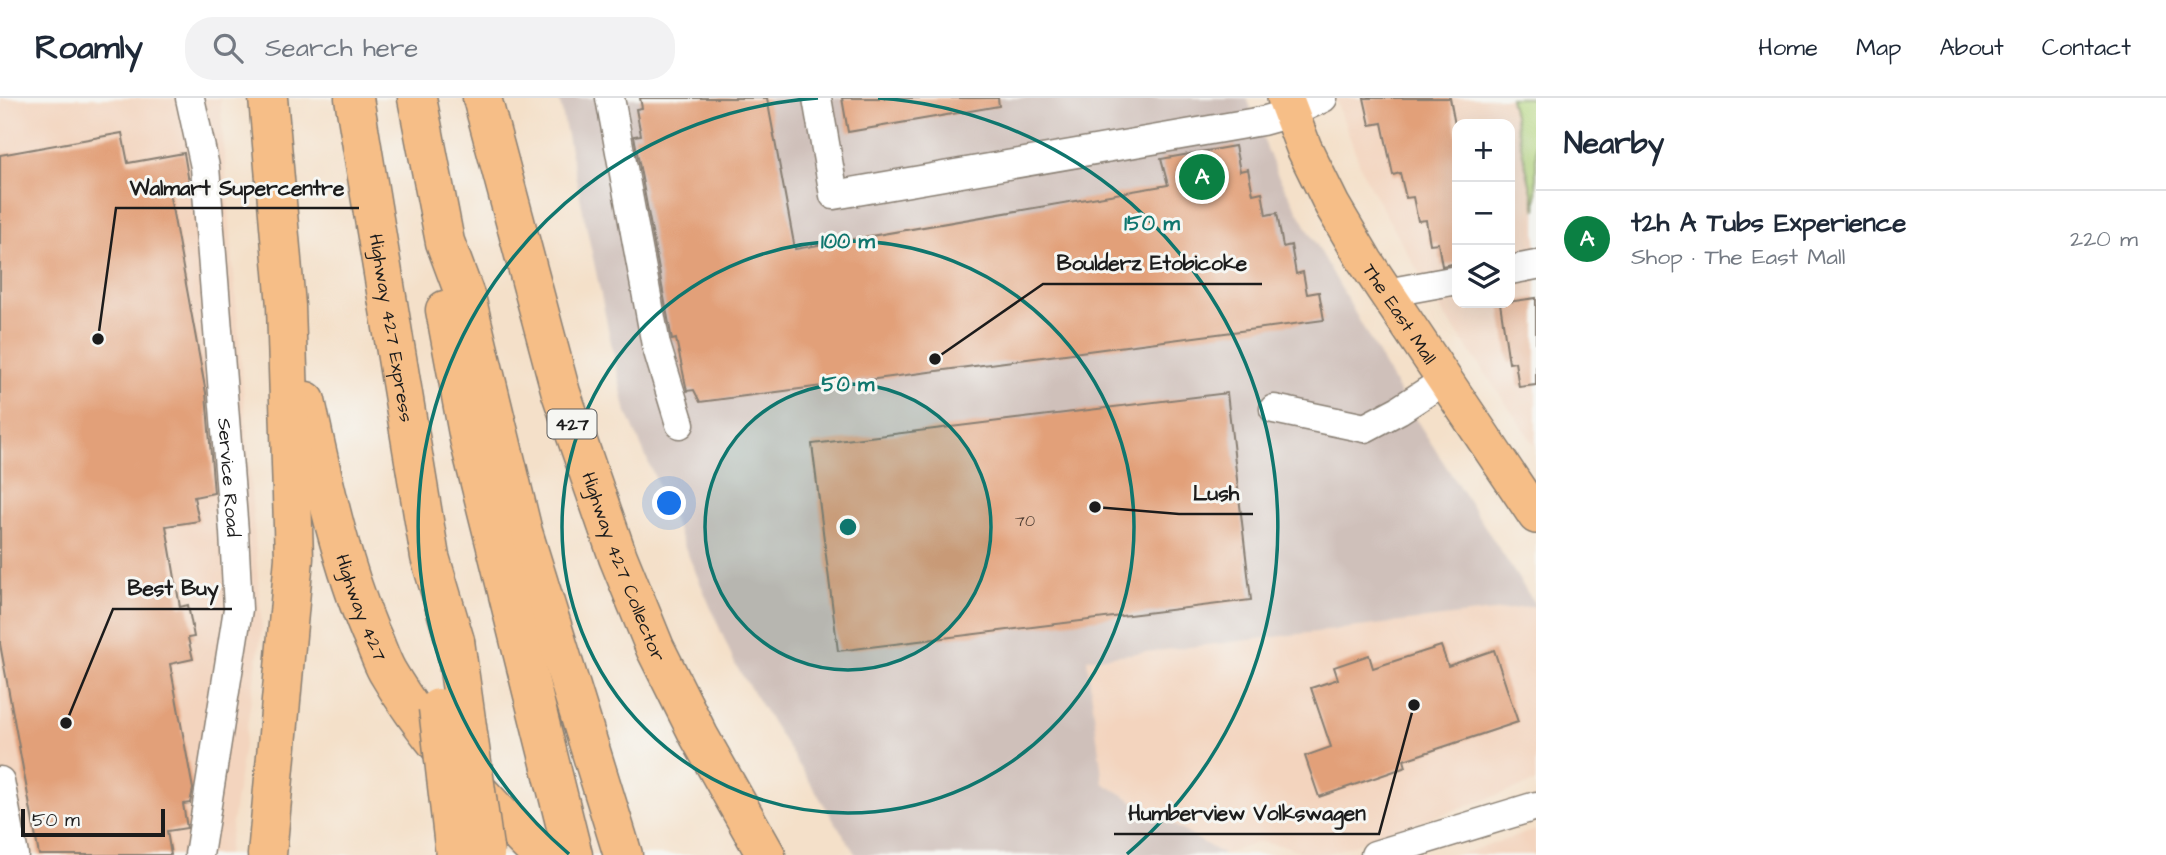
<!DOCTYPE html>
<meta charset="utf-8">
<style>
body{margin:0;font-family:"Architects Daughter",sans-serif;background:#f2f2f3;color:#1f2937}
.controls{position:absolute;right:21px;top:21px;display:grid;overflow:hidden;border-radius:14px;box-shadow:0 7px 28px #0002}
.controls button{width:63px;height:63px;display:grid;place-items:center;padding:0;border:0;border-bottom:2px solid #e0e1e3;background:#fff;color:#1f2937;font:35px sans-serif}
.scale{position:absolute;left:21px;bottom:18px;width:144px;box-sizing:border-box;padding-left:7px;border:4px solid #1c1c1c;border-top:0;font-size:19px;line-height:24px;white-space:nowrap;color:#1c1c1c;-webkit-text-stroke:5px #f6f6f2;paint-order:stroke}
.you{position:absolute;left:670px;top:406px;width:24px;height:24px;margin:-18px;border:5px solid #fff;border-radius:50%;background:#1a73e8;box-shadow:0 0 0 10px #1a73e833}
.badge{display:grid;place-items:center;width:46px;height:46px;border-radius:50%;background:#0b8043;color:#fff;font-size:23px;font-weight:700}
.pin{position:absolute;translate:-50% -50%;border:4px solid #fff;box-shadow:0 2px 7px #0006}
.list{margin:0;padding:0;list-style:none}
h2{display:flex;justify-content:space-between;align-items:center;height:91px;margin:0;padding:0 28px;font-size:30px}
h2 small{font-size:23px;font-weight:400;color:#747a83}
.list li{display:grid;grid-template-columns:46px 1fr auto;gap:21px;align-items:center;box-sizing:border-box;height:98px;padding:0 28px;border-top:2px solid #e0e1e3}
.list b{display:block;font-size:26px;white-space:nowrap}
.list p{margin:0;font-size:23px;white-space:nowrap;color:#747a83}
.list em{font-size:23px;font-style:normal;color:#747a83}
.icon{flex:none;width:38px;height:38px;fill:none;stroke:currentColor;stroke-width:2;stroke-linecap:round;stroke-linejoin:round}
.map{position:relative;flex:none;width:1536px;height:757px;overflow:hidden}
header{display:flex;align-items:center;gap:42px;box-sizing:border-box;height:98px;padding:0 35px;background:#fff;border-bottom:2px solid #e0e1e3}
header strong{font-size:33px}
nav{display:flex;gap:38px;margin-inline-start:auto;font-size:24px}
.search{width:490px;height:63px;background:#f2f2f3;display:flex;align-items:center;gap:18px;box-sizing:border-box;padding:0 24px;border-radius:28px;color:#747a83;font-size:26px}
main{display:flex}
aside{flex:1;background:#fff}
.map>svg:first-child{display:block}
</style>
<header>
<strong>Roamly</strong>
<div class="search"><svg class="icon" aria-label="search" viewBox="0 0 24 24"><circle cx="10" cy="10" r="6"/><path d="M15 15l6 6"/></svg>Search here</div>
<nav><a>Home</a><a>Map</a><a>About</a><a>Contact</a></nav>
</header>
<main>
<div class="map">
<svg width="1536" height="757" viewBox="0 0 1536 757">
<rect width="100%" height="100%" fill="#f6f6f2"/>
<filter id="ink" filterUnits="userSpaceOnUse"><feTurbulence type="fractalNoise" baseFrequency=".0143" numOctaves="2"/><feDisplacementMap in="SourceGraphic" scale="14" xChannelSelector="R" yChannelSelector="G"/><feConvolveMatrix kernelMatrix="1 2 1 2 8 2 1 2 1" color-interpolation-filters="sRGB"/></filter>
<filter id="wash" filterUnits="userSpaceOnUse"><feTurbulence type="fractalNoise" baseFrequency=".00686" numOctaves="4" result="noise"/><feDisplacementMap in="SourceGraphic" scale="28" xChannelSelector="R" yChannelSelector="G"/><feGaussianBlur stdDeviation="1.57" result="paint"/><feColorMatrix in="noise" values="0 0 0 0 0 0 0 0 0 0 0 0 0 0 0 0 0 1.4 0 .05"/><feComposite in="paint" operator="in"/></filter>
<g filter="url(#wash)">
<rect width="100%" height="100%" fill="#f4e0c9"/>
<!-- built -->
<path fill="#f3d4be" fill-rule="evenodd" d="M0,0H220L262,531L227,757H0Z
M1335,0H1536V349L1435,203L1365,80ZM1457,26H1510V205H1457Z
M1536,508V684L1324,757H1311L1285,748L1258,744L1224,757L1103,685L1086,561Z
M1536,732V757H1457Z"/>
<!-- industrial -->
<path fill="#cfc0ba" d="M559,0H1247L1277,76L1406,306L1536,508L1087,561L1103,685L1224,757H856L735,566L625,310Z"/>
<!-- green -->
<path fill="#b2d57d" stroke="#67784c" stroke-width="2" d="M1510,0H1536V112Z"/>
<g id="blocks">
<!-- building -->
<path fill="#e2a079" d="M640,0H767L795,151L1168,87L1161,61L1235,48L1240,73L1248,71L1253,96L1262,94L1266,117L1277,115L1283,149L1291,147L1296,176L1303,174L1307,196L1319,194L1324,222L700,304L694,292L687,293L676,241L672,242L634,38L641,37L636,11L642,10Z
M842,0H998L999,8L848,34Z
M1364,0H1450L1457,38V165L1442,168L1438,145L1430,146L1426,122L1418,123L1413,99L1406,100L1400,75L1393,77L1382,25L1370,27Z
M122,35L128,65L184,55L189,84L168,88L206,295L214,395L194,399L199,423L166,428L180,509L188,507L194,539L188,540L193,561L170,566L193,691L190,705L183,706L187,730L167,733L171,757H39L0,546V57Z
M1536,200V287L1519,289L1515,264L1509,265L1500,205Z
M1227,295L1251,502L838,553L812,346Z
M1441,548L1448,568L1494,552L1518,624L1404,662L1406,669L1319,699L1305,658L1331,649L1311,590L1338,581L1334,569L1369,557L1373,570Z"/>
</g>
</g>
<g filter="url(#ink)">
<use href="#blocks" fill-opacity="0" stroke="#887e72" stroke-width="2"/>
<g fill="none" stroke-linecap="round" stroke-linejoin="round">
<!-- minor casing -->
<g stroke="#887e72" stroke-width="31">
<g id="minor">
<path id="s1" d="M190,0L205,69L234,434L238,511L199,757"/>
<path d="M610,0L656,247L680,326"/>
<path d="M817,0L834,97L1262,23L1291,15L1323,0"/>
<path d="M1510,172L1536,167"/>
<path d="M1386,195L1457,182"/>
<path d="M1274,311L1365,330L1399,312L1445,282"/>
<path d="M0,683L14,757"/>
<path d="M1375,757L1536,708"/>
</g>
</g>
<!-- major casing -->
<g stroke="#887e72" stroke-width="38">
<g id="major">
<path id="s2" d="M1285,0L1304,50L1332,107L1365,163L1536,418"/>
</g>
</g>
<!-- highway casing -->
<g stroke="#887e72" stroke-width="41">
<g id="highway">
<path id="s3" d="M354,0L430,459L455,543"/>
<path d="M417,0L445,144L467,203L523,434L623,757"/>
<path id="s4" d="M482,0L561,295L618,459L655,550L699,638L766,757"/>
<path d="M445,212L469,341L573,757"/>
<path id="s5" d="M306,303C323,381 339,460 370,534C376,546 380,560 387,573C427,642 484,701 540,757"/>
<path d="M267,757L294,460L286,208L268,0"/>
</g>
</g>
<!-- minor -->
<use href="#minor" stroke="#fff" stroke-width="28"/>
<!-- major -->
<use href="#major" stroke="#f6be87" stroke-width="35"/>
<!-- highway -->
<use href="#highway" stroke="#f6be87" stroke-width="38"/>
<!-- highway-bridge casing -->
<g stroke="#887e72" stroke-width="41" stroke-linecap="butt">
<path id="highway-bridge" d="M455,543L485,757
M438,610L455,757"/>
</g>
<!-- highway-bridge -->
<use href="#highway-bridge" stroke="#f6be87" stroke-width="38"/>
</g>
</g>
<!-- distance rings -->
<circle cx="848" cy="429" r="143" fill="#0f766e" fill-opacity=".12"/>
<g fill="none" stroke="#0f766e" stroke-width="3.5">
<circle cx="848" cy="429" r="143"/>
<circle cx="848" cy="429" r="286"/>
<path d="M569 756A430 430 0 0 1 818 0M878 0A430 430 0 0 1 1127 756"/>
</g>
<g text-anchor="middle" stroke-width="6" stroke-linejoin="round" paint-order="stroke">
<!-- number labels -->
<g font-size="16" fill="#4e3d33">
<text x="1025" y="428">70</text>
</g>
<!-- shield labels -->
<rect fill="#f6f6f2" stroke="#5d5d5c" stroke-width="2" x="547.5" y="311.5" width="49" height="29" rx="5"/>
<g font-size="18" font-weight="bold" fill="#1c1c1c">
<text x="572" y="332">427</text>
</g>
<!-- street labels -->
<g font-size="19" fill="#1c1c1c" stroke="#f6f6f2">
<text dy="7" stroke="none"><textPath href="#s2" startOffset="245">The East Mall</textPath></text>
<text dy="7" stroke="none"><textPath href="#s3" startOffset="233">Highway 427 Express</textPath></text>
<text dy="7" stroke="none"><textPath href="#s1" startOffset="382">Service Road</textPath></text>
<text dy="7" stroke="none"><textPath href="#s4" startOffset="490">Highway 427 Collector</textPath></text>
<text dy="7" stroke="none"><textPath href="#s5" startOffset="214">Highway 427</textPath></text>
</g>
</g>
<circle cx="848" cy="429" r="10" fill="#0f766e" stroke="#f6f6f2" stroke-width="3.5"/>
<g font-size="21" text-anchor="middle" font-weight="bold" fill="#0f766e" stroke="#f6f6f2" stroke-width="6" stroke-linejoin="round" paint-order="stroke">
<text x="1152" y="132">150 m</text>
<text x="848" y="150">100 m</text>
<text x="848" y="293">50 m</text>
</g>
<!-- callouts -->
<path fill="none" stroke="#1c1c1c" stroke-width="2.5" d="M98 241L116 110H359M935 261L1043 186H1262M1095 409L1179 416H1253M66 625L113 511H232M1414 607L1379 736H1114"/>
<g fill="#1c1c1c" stroke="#f6f6f2" stroke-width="2.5">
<circle cx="98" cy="241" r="7"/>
<circle cx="935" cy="261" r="7"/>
<circle cx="1095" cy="409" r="7"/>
<circle cx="66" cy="625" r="7"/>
<circle cx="1414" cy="607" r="7"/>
</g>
<g font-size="21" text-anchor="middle" font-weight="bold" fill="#1c1c1c" stroke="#f6f6f2" stroke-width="6" stroke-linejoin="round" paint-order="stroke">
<text x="237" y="97">Walmart Supercentre</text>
<text x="1152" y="172">Boulderz Etobicoke</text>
<text x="1216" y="402">Lush</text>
<text x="173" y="497">Best Buy</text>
<text x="1247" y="722">Humberview Volkswagen</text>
</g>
</svg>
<div class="controls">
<button>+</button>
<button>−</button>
<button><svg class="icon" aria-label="layers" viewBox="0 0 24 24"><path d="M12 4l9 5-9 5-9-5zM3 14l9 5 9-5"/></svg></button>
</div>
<div class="scale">50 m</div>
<div class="you"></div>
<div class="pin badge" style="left:1202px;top:79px">A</div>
</div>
<aside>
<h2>Nearby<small></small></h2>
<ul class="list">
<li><span class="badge">A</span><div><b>t2h A Tubs Experience</b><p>Shop · The East Mall</p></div><em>220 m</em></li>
</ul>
</aside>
</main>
